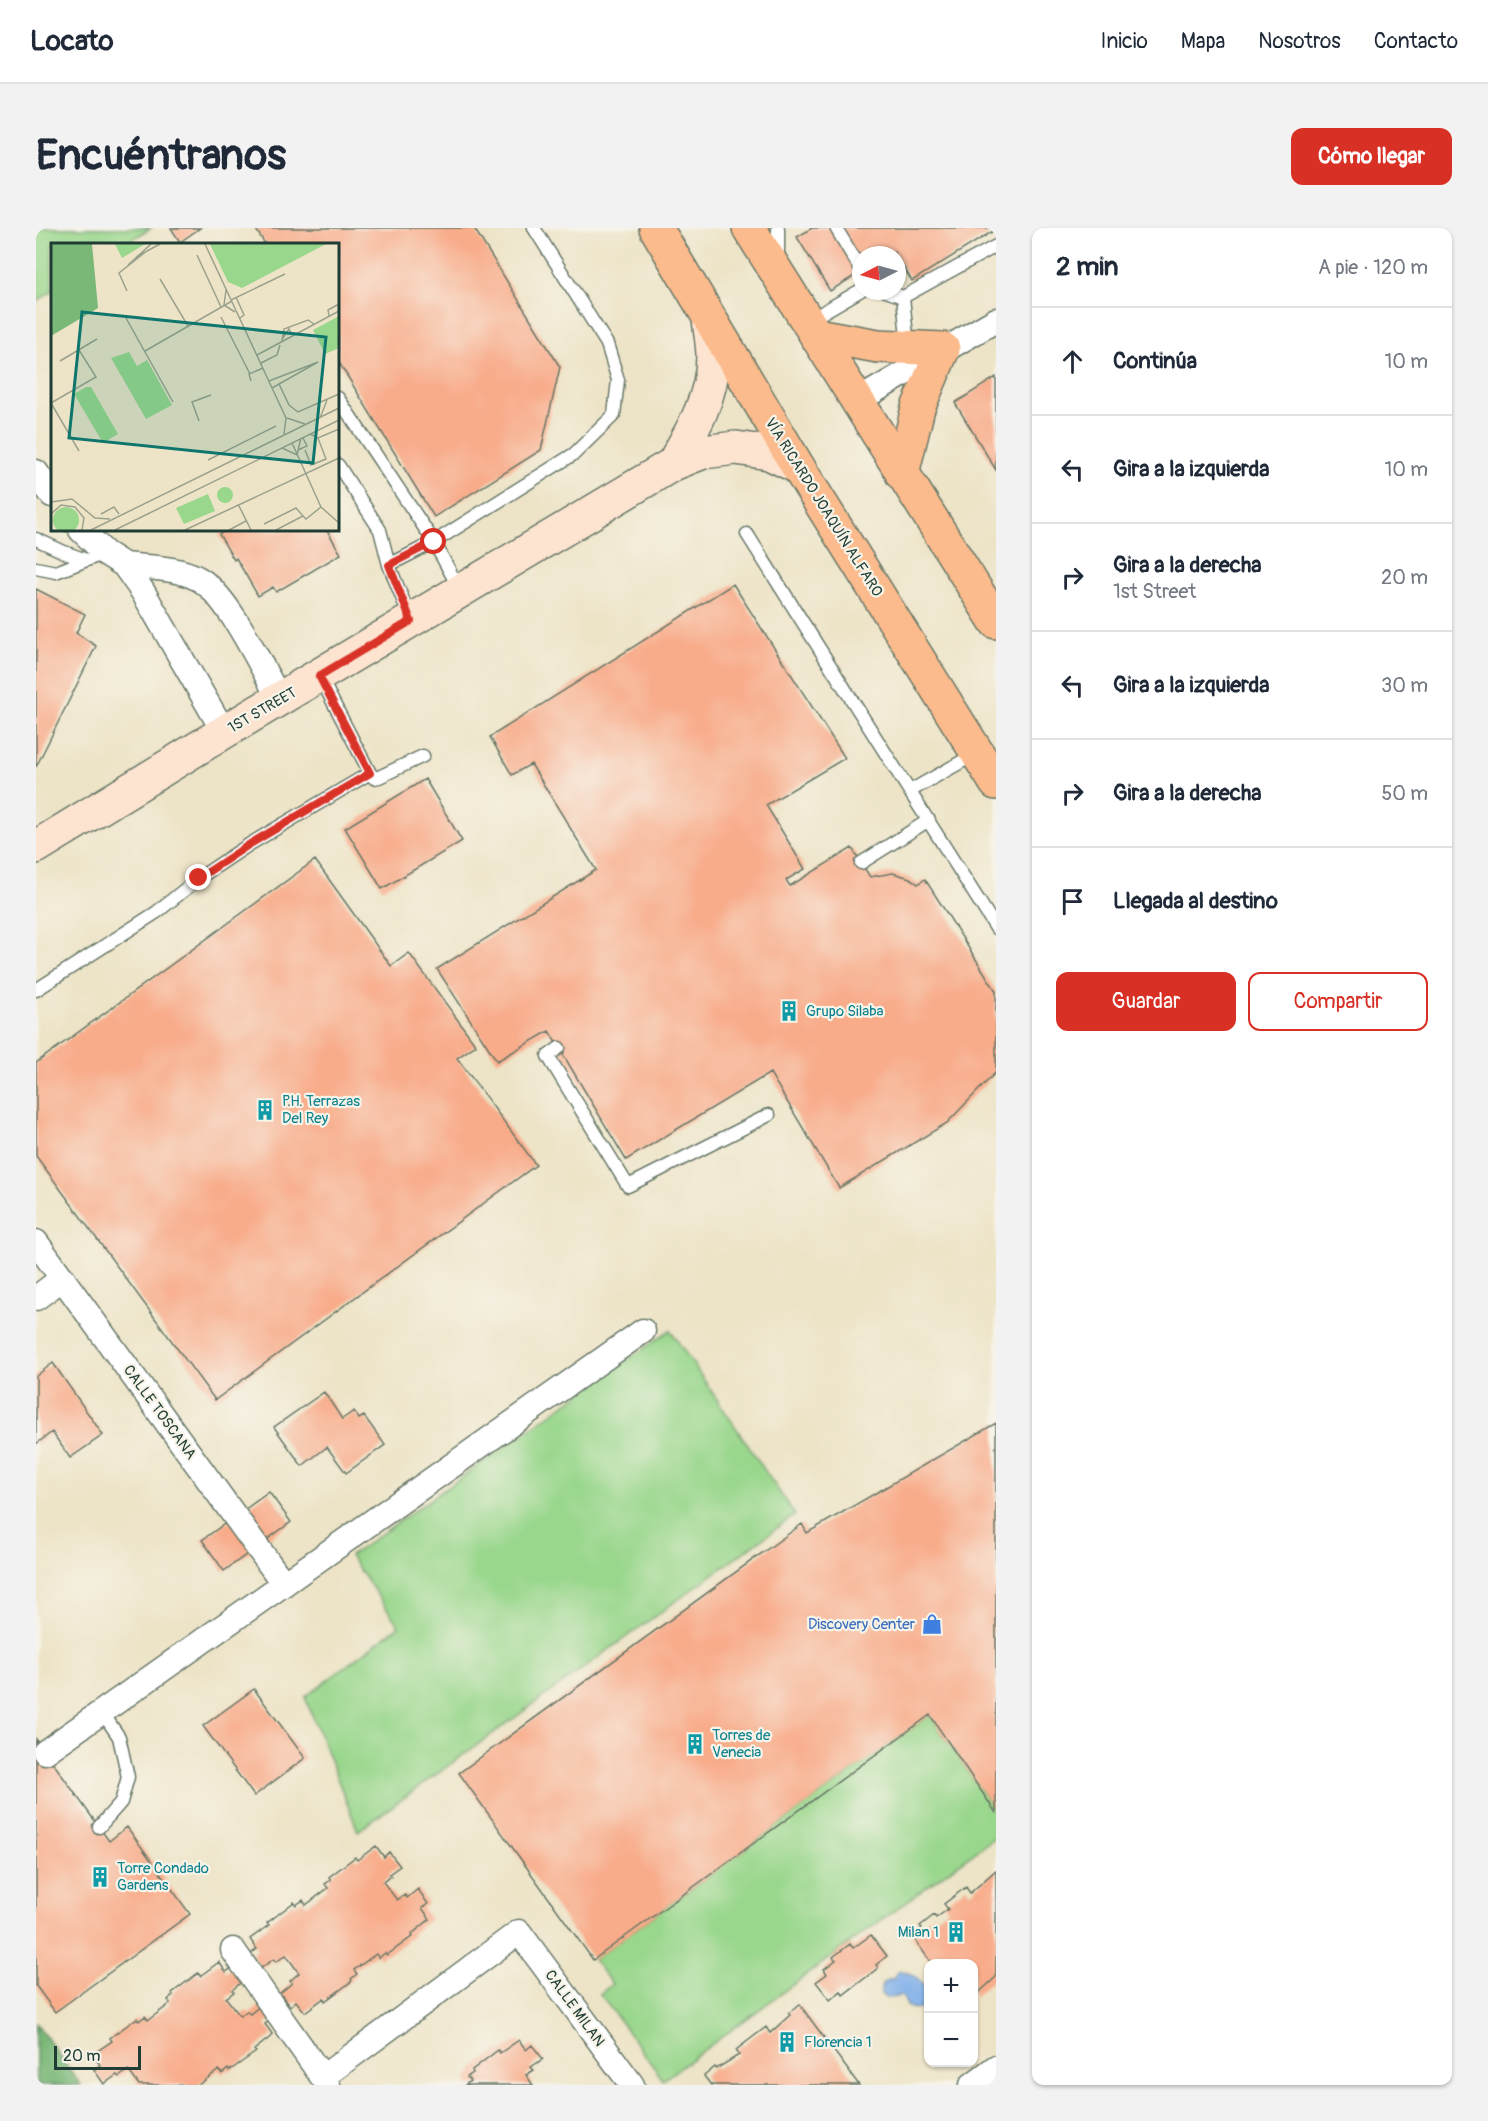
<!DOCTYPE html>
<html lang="es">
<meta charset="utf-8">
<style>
body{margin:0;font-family:Pangolin,sans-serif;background:#f2f2f3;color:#1f2937}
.controls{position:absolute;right:18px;bottom:18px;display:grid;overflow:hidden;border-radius:12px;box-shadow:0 2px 4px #0004}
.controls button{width:54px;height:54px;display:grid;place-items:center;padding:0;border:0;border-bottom:2px solid #e0e1e3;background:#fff;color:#1f2937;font:30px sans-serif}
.compass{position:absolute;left:816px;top:18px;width:54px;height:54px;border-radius:50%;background:#fff;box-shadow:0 2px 4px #0004;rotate:264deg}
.scale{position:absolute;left:18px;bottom:15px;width:87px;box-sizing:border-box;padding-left:6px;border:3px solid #1f3d34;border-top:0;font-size:16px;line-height:21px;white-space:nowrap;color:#1f3d34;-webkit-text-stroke:4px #f7f3e8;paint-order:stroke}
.stop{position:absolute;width:18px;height:18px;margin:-14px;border:4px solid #d93025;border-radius:50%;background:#fff}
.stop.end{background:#d93025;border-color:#fff;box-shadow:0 2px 6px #0008}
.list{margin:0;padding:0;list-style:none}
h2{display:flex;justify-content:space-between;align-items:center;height:78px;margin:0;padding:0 24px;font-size:26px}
h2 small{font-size:20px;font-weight:400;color:#747a83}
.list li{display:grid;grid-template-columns:39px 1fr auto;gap:18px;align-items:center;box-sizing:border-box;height:108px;padding:0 24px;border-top:2px solid #e0e1e3}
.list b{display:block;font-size:22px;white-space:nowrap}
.list p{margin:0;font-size:20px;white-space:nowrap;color:#747a83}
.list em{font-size:20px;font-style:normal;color:#747a83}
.actions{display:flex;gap:12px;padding:18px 24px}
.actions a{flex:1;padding:14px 0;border:2px solid #d93025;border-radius:12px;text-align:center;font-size:21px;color:#d93025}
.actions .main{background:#d93025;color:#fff}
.icon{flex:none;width:33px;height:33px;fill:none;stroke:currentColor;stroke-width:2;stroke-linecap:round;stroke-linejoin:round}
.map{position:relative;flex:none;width:960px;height:1857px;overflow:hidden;border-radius:12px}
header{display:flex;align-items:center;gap:36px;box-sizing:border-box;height:84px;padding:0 30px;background:#fff;border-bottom:2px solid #e0e1e3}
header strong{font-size:28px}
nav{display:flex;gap:33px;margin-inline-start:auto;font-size:21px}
.intro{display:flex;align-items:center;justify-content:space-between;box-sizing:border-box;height:144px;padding:0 36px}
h1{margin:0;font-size:42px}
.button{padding:15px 27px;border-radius:12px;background:#d93025;color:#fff;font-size:21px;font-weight:700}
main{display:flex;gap:36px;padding:0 36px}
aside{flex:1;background:#fff;border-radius:12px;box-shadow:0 2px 4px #0004}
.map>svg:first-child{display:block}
</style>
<header>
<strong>Locato</strong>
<nav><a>Inicio</a><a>Mapa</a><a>Nosotros</a><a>Contacto</a></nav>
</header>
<div class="intro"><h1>Encuéntranos</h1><a class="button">Cómo llegar</a></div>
<main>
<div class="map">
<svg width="960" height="1857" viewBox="0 0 960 1857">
<rect width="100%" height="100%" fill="#f7f3e8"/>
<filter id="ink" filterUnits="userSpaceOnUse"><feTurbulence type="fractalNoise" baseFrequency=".0167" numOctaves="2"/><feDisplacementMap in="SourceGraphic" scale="12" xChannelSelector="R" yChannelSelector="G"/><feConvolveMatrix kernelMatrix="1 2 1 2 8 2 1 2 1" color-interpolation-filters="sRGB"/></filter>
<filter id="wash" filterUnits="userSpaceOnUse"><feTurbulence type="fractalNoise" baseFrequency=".008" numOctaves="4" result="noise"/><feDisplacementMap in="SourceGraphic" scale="24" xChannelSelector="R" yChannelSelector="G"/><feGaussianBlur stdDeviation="1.35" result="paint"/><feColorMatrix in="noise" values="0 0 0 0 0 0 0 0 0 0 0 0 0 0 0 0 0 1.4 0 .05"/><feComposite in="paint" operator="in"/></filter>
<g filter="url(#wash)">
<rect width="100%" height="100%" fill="#ede4c7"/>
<!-- green -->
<path fill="#99d78c" stroke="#5c8a60" stroke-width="1.5" d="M0,0H115L89,16H16V63L0,74Z
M634,1102L759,1287L322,1603L269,1469L363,1398L314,1328Z
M894,1487L960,1585V1608L627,1852L564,1766L576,1756L557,1732Z"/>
<!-- forest -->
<path fill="#7ab878" stroke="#4c7a56" stroke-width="1.5" d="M0,1795L45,1857H0Z"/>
<!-- water -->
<path fill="#7eaee9" stroke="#4e768e" stroke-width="1.5" d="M866,1743C896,1751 900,1790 872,1779L866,1768L851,1770L846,1766L845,1760L847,1755L858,1750L861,1744Z"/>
<g id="blocks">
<!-- building -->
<path fill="#f8ac8a" d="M135,0H164L144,14Z
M219,0H438L524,139L505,222L398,289L302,133V16H229Z
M776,0H958L959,2L876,53L858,24L853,27H825V44L794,63L761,9Z
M960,149V242L919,175Z
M190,302H291L305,326L240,364L237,359L222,368L200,330L198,332L183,306Z
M697,356L809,530L730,577L769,641L750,652L754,658L816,620L834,649L857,645L874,650L882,656L889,651L960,763V844L911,895L803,960L734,845L590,932L513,803L461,833L401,741L560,642L495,536L476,547L454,509Z
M0,361L49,386L40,405L60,418L0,539Z
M389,551L426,613L346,661L309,600Z
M279,632L355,738L373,725L440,817L421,830L500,937L179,1172L0,928V835Z
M17,1135L67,1207L34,1230L16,1204L0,1216V1148Z
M288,1164L306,1191L318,1183L323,1191L328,1188L349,1217L310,1245L291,1219L266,1238L238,1199Z
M960,1195V1585L894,1487L557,1732L423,1545L766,1296L771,1305Z
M233,1264L255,1294L188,1343L166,1312Z
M218,1461L269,1530L218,1568L167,1498Z
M0,1511L73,1613L91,1599L154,1686L19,1784L0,1758Z
M340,1618L348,1629L353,1624L364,1638L353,1646L355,1648L347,1654L361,1672L369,1667L371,1670L382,1661L392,1676L386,1680L394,1691L376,1706L377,1708L351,1727L349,1725L343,1730L340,1726L318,1742L321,1746L315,1751L316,1753L289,1773L288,1770L269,1784L260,1773L254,1778L244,1765L256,1755L254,1753L263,1745L250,1727L240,1734L238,1731L225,1740L215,1726L221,1721L214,1711L233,1697L231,1695L258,1674L260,1677L267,1672L270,1677L292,1660L289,1656L295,1652L293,1649L319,1629L321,1632Z
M960,1642V1749L938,1769V1736H896L876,1708L886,1700L884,1698L898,1687L900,1690L912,1681L908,1676L930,1659L934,1665Z
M835,1707L851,1728L840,1737L842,1740L807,1767L805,1763L794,1772L780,1754L791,1746L788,1741L800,1732L797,1729L814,1716L817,1720Z
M183,1734L190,1744L196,1740L207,1753L196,1762L198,1764L190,1770L204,1788L211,1783L214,1786L225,1777L235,1792L229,1796L237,1807L218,1822L220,1824L193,1843L192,1841L186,1846L183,1842L162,1857H103L92,1842L83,1849L81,1847L68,1856L58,1842L64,1837L57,1826L76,1813L74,1810L101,1790L103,1793L109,1788L112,1792L134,1776L132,1772L137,1767L136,1765L162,1745L164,1748Z
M764,1777L823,1857H675L668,1848L679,1839L680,1841L703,1827L700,1822L730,1799L734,1805L754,1787L752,1785Z
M483,1812L490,1822L496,1817L507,1831L495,1839L498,1842L490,1847L497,1857H429L434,1853L431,1849L437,1845L436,1842L462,1822L464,1825Z"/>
</g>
</g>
<g filter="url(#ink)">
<use href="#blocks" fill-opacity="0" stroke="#677767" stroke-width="1.5"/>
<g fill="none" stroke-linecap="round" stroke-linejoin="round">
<!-- lane casing -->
<g stroke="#677767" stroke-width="15">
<path id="lane" d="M800,0L825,42
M742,30V0
M850,63L867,69L872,119
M867,69L960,18
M772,93L825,62
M302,170L398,314L424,362
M302,237L344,302L353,337L375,392
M711,306L960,700
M0,311L28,324L50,332
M353,337L398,314L538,226L578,187L582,152L571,116L498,0
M0,340L20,344L69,325
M284,449L334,545L338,550L343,549L387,528
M874,563L941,525
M825,635L893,592
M0,762L121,684L163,650L214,616L334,545
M523,820L512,828L592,958L733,887
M63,1599L85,1574L92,1549L83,1509L66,1484"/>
</g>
<!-- street casing -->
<g stroke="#677767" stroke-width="27">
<path id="street" d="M821,173L960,92
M0,244L16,267
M45,302L69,325L88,337L107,364L188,504
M88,337C112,340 140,339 161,350C191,364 227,442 244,472
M0,1014L248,1356
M0,1070L27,1050
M9,1524L607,1103
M197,1722L292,1857
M287,1849L483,1704L596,1857
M936,1857L960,1839"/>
</g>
<!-- secondary casing -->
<g stroke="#677767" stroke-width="36">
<path id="secondary" d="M637,236C657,202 677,168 677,128C677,116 674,103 673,91
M0,619L188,504L637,236L667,224L700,220L733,225L762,239"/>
</g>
<!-- primary casing -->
<g stroke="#677767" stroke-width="36">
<path id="primary" d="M620,0L762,239L960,555
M713,0L960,394
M780,107L842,118L907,121L882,180L866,246"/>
</g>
<!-- lane -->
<use href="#lane" stroke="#fff" stroke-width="12"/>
<!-- street -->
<use href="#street" stroke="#fff" stroke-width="24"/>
<!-- secondary -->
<use href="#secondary" stroke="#fde4d1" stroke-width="33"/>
<!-- primary -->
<use href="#primary" stroke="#fbbb8c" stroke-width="33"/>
</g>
</g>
<g fill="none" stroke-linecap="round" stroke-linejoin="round" filter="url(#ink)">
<!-- route -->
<path stroke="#d93025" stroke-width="8" d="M163,650L214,616L334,545L283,448L375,393L353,337L398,314"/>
</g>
<!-- icons -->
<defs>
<g id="building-bare" transform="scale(1.62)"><path d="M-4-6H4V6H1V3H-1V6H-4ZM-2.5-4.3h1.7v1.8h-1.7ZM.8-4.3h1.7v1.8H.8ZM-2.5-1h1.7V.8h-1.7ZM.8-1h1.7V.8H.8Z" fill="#0f9aa8" stroke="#f7f3e8" stroke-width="2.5" paint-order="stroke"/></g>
<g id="shop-bare" transform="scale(1.62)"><path d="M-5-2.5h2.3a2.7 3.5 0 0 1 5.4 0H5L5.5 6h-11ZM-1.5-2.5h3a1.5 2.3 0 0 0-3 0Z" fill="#3f7fe0" stroke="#f7f3e8" stroke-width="2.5" paint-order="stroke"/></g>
</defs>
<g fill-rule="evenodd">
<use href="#building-bare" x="753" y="783"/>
<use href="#building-bare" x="229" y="882"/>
<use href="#shop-bare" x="896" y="1396"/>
<use href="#building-bare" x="659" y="1516"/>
<use href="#building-bare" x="64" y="1649"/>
<use href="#building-bare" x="920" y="1704"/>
<use href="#building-bare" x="751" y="1814"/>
</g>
<g text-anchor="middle" stroke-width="4.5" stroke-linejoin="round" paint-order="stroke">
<!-- street labels -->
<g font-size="15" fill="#1f3d34" stroke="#f7f3e8">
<text transform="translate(788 279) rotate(58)" y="5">VÍA RICARDO JOAQUÍN ALFARO</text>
<text transform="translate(226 482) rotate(-30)" y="5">1ST STREET</text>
<text transform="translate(124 1184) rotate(54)" y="5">CALLE TOSCANA</text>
<text transform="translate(539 1780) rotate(54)" y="5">CALLE MILAN</text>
</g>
<!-- culture labels -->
<g font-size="15" fill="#0d838f" stroke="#f7f3e8" text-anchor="start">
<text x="770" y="788">Grupo Silaba</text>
<text x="246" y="878">P.H. Terrazas<tspan x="246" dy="17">Del Rey</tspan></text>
<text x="676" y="1512">Torres de<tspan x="676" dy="17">Venecia</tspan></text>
<text x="81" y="1645">Torre Condado<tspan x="81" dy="17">Gardens</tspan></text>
<text x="903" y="1709" text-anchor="end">Milan 1</text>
<text x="768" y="1819">Florencia 1</text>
</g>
<!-- shop labels -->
<g font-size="15" fill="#366cbe" stroke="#f7f3e8" text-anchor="end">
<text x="879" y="1401">Discovery Center</text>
</g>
</g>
<!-- overview -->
<g transform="translate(15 15)">
<rect width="288" height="288" fill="#ede4c7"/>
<path d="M64,1H94L71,15ZM159,1H275L191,45L177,39ZM288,73V105L274,111L262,87ZM78,109L86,123L96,117L121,162L95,176L60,115ZM35,144H40L67,191L52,200L23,151ZM166 252a8 8 0 1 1 16 0a8 8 0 1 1-16 0ZM157,251L164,268L133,281L125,265ZM2 277a13 13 0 1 1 26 0a13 13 0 1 1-26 0Z" fill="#99d78c"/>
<path d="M0,1H41L47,65L0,93Z" fill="#7ab878"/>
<path fill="none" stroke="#9ba18c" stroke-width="1.5" d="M154,1L235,175L233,191M146,12L170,64M85,14L109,1M77,22L100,1M109,36L137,83M175,47L173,62L184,69M76,48L68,30L97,7M185,54L193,72L189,75M180,57L234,31M278,73L277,67L288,61M170,74L199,131M75,75L122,159M231,96L238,86L241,92M231,99L233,86L257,77L263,81M94,108L181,58M206,112L288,68M9,118L46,96M210,120L226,112L229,102M200,138L198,131L212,125M218,138L267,119L221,145M228,141L238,162L247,169L288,151M0,160L45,134L28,107M0,160L28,208M236,175L254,181M269,175L276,157M148,178L141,159L160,152M259,191L267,195L288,186M241,200L270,264L288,280M231,205L246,212L250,195M247,207L256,203L252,195M254,207L260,222L275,216L267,195M157,217L225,183M0,259L21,256L44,275L59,276M187,261L200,287M0,271L10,262L24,264L33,275L31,287M50,271L63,264L68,271M213,281L245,265L252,273M40,287L288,165M64,287L288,177M134,287L288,215M178,287L195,278M225,287L252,273L255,276L270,264"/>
<path fill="#0f766e" fill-opacity="0.15" stroke="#0f766e" stroke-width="3" d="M31,69L275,94L262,220L18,195Z"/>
<rect width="288" height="288" fill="none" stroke="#1f3d34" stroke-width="3"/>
</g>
</svg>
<div class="controls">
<button>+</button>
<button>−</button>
</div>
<svg class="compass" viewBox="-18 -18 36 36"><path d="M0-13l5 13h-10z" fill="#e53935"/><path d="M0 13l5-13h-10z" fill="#747a83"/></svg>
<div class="scale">20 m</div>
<div class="stop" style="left:398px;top:314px"></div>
<div class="stop end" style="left:163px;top:650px"></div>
</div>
<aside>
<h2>2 min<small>A pie · 120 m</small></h2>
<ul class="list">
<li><svg class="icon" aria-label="ahead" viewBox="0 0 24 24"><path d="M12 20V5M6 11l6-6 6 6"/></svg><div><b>Continúa</b></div><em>10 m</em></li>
<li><svg class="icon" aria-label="left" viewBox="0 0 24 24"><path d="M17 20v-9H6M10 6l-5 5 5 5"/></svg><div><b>Gira a la izquierda</b></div><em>10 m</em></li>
<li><svg class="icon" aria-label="right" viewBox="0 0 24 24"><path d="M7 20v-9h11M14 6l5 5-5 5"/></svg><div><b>Gira a la derecha</b><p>1st Street</p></div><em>20 m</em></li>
<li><svg class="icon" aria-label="left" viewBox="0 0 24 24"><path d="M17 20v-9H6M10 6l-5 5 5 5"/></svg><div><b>Gira a la izquierda</b></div><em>30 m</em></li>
<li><svg class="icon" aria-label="right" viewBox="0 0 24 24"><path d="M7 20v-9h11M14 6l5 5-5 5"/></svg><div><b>Gira a la derecha</b></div><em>50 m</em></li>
<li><svg class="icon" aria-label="arrive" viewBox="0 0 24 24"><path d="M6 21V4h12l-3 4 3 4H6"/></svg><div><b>Llegada al destino</b></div></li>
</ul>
<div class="actions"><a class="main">Guardar</a><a>Compartir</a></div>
</aside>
</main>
